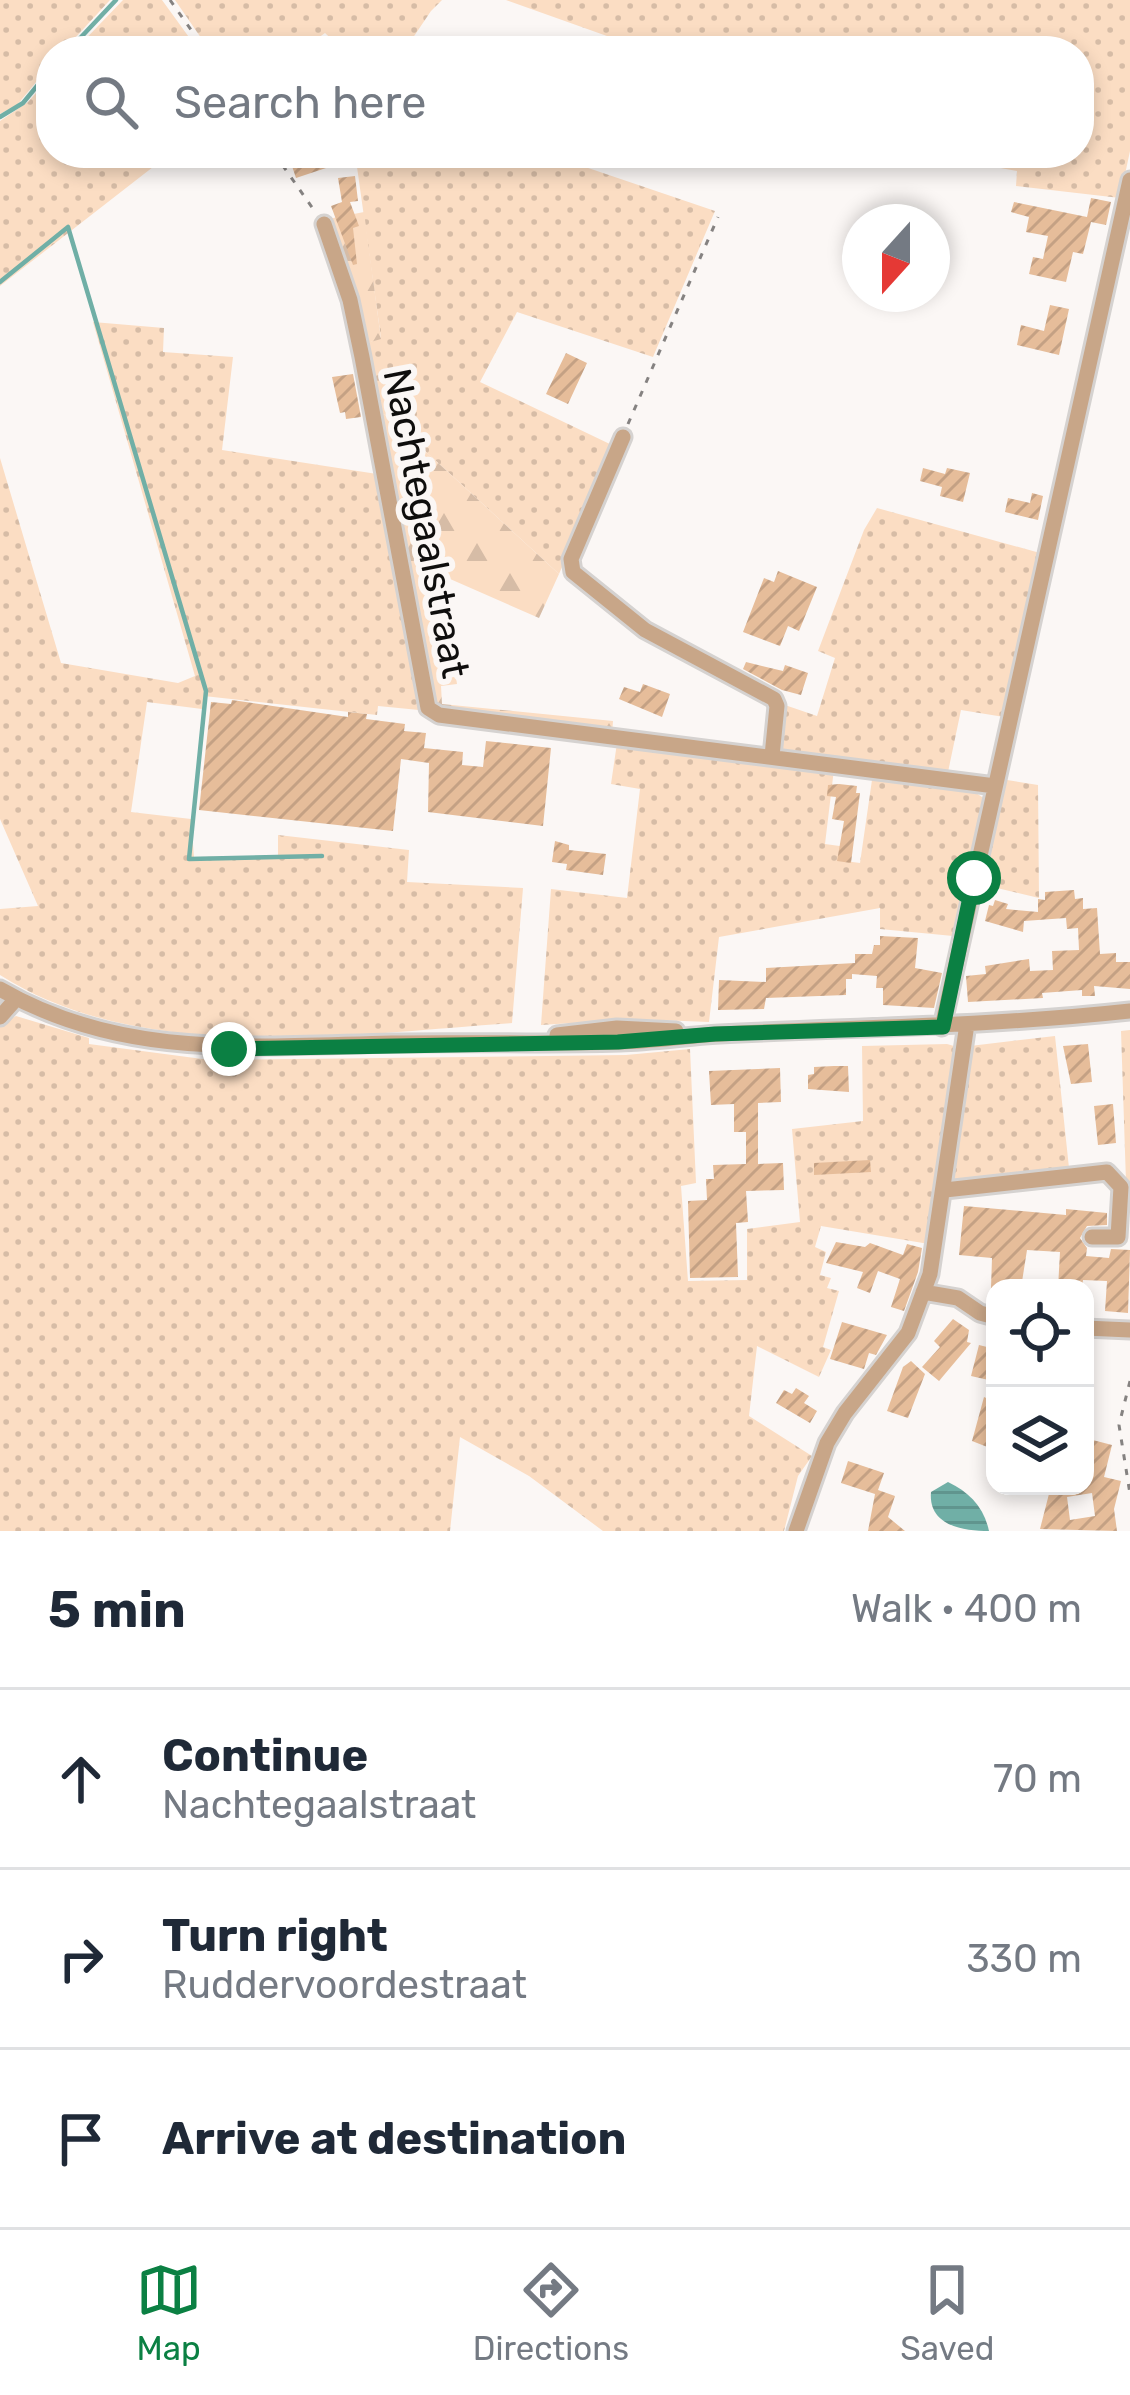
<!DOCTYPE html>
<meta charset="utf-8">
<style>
body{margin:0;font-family:Rubik,sans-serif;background:#f2f2f3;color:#1f2937}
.controls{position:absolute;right:36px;bottom:36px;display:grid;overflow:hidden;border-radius:24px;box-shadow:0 6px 18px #0003}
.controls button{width:108px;height:108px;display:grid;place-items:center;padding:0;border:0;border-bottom:3px solid #e0e1e3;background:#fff;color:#1f2937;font:60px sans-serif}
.compass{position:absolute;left:842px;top:204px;width:108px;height:108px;border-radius:50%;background:#fff;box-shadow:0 6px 18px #0003;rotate:201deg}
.stop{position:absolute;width:36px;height:36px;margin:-27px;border:9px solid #0b8043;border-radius:50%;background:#fff}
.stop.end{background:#0b8043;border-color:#fff;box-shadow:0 3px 12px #0008}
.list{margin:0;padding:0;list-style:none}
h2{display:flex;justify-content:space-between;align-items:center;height:156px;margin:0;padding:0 48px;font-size:51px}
h2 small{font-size:39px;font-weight:400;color:#747a83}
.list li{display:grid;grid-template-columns:78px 1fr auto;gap:36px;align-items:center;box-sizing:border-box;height:180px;padding:0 48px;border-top:3px solid #e0e1e3}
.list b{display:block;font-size:45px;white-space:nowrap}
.list p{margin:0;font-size:39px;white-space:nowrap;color:#747a83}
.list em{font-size:39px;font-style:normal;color:#747a83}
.icon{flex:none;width:66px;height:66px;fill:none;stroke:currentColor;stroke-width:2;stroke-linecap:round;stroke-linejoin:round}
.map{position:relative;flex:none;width:1130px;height:1531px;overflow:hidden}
.search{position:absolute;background:#fff;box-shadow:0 6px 18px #0003;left:36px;right:36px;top:36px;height:132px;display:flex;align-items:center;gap:30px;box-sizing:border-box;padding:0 42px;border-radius:48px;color:#747a83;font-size:45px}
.sheet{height:696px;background:#fff}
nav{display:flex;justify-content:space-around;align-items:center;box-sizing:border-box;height:168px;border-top:3px solid #e0e1e3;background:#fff;font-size:33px;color:#747a83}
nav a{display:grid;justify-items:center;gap:6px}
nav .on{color:#0b8043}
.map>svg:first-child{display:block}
</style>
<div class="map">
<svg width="1130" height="1531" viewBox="0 0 1130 1531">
<defs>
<pattern id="green-dots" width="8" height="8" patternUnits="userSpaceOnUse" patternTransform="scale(3)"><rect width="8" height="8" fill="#fbddc3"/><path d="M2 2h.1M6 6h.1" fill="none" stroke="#d6bca6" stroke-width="1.8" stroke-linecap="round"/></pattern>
<pattern id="forest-firs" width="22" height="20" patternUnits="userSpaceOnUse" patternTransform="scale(3)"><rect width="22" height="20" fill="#fbddc3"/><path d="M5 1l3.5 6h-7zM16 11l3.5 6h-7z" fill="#d6bca6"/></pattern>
<pattern id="water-rules" width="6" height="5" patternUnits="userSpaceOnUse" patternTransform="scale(3)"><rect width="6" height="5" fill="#70afa6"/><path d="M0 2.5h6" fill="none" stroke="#60958e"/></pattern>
<pattern id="building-hatch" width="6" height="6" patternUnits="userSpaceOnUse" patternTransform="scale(3)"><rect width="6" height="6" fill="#e6bd9a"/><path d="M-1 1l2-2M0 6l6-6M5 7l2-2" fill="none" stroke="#c4a184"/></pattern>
</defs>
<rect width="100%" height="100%" fill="#fbf7f5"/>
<!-- green -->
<path fill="url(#green-dots)" d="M0,0H110L63,51H51V64L17,105L0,114Z
M123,0H162L199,51H74Z
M175,0H442L431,11L404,51H344L325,33L300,51H210Z
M506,0H1130V151L1120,198L1016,186L1017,171L917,153H1079V51H649Z
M51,76V153H171L0,286V121L28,102Z
M360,153H544L715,211L653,357L517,312L480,382L614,446L559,574L387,416L377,411L367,343L381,338L357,167Z
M93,322L164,328L163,352L233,357L222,450L377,474L419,710L378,706L377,715L204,696L202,709L147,702L131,812L191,819L194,857L278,856V835L409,850L407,882L523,888L512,1023C350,1034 143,1066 0,975V909L38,906L0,819V458L61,663L178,683L195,676Z
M877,508L1040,553L1004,717L961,710L948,772L780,749L782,704L817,716L835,658L818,651L864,530Z
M617,743L834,769L825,844L847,847L845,861L860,863L873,773L973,791L985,799L953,936L880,929V908L719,937L709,1022L634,1019L541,1025L551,889L627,898L640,789L611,784Z
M1001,779L1038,785L1039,898L980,884Z
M16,1016L89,1038V1044L210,1060L626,1055L690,1049L696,1183L681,1186L688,1281L747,1280V1229L800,1222L792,1129L863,1121L862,1046L947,1044L954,1046L955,1057L929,1244L821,1226L815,1247L826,1252L820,1275L831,1278L827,1288L839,1291L823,1347L831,1350L819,1377L757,1346L749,1416L812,1456L798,1476L784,1531H603L529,1476L460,1437L450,1531H0V1025Z
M1130,1030V1182H1126L1121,1031Z
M1055,1036L1069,1168L955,1185L951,1178L970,1046Z"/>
<!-- forest -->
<path fill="url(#forest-firs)" d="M364,212L381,339L367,343L341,249L328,219Z
M377,411L387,416L559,574L539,618L441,575L457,684L441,686L442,704L613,721L612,734L434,713Z"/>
<!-- water -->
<path fill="url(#water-rules)" d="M948,1482C969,1492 984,1507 989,1531C964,1531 928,1526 931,1492Z"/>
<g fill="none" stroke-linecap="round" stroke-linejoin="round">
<!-- stream -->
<path stroke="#70afa6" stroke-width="4.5" d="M68,51L116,0
M0,117L23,103L51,69
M0,282L68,227L206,691L189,859L322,856"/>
</g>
<!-- building -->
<path fill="url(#building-hatch)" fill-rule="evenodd" d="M310,153H332L335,165L296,178L290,160Z
M355,176L358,201L350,202L359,226L353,228L357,264L353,265L331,206L342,202L338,178Z
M1091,198L1111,202L1106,225L1091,222L1083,254L1073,252L1066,282L1029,274L1033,257L1043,259L1048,236L1026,232L1029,217L1011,212L1014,202L1087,217Z
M1050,305L1069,309L1059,355L1017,345L1021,325L1044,331Z
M566,353L587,363L568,404L546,394Z
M353,374L361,417L346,419L345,412L340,413L332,377Z
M923,468L945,474L947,468L970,473L963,502L940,496L942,487L920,481Z
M1032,493L1043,496L1038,520L1005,512L1008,498L1030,503Z
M778,571L817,587L799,631L788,626L780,646L743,632L764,578L774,582Z
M746,662L783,671L785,665L808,673L801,695L782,690L743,669Z
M643,684L670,694L662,717L619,699L624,687L640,692Z
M232,700L348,717V712L367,714L366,719L405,724L404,731L426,733L424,748L463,752L462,765L483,767L486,741L551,748L543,826L428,812L429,763L401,759L393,831L199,810L211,702L231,704Z
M839,784L857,786L856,793H860L851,863L837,861L844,821L832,819L836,797L827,796L828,785Z
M555,841L569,845V850L606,854L603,875L566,870L567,864L552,862Z
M1074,890L1075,899L1083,898V909L1097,908L1100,954L1116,953V962H1130V989L1094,986L1095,996H1082V990L1042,993L1043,998L968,1002L966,976L986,974L985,966L1029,959L1030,971L1053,970L1052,951L1079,950L1078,928L1067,929L1066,918L1024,921L1023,932L985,921L989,905L993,906L995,900L1008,904L1006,909L1038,912V899L1045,900V892Z
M880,936L918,938L915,968L942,973L934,1008L883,1005V988H876L877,976L852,974V979H846V995L766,998L764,1009L718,1010L719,980L766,982V968L855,963V954H872L874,945H880Z
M1088,1044L1092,1082L1071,1084L1063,1046Z
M834,1066H848L849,1092L808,1089V1075L814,1074V1067Z
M780,1068L781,1102L758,1103V1164L783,1163L784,1190L746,1191L748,1222L736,1223L738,1277L690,1278L688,1201L707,1200L706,1179H714L713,1165L746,1164V1132H734V1104L711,1105L709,1071Z
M1113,1104L1116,1143L1098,1145L1094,1106Z
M870,1160L871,1172L814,1175V1163Z
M964,1206L1066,1215V1209L1107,1213V1225L1087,1226L1080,1238L1087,1248L1086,1256L1109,1258L1111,1249L1130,1250L1128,1313L1105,1311L1107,1281L1083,1280L1082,1288H1058L1060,1252L1027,1250L1021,1288H991L992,1258L959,1255Z
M836,1242L865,1247L870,1243L903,1255L907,1244L922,1248L918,1272L904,1311L891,1307L900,1279L878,1271L870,1293L857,1288L863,1272L826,1263Z
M953,1319L969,1330L967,1342L971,1343L939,1381L922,1367L940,1347L934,1341Z
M842,1322L887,1335L876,1355L869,1353L864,1369L830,1359Z
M979,1345L995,1349L993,1381L971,1376Z
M911,1361L925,1374L908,1418L887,1411L903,1367Z
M796,1388L809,1396L804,1403L817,1411L810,1423L776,1403L784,1390L792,1394Z
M984,1397L995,1402V1450L972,1441Z
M1085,1438L1112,1445L1104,1477L1121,1481L1114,1509L1117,1531L1040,1529L1051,1486H1085ZM1092,1493L1095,1516L1070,1520L1067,1497Z
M848,1461L884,1473L878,1490L895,1496L888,1517L905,1531H868L875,1494L841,1483Z"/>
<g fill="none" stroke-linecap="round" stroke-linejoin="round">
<!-- minor casing -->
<g stroke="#d5d2d0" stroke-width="21">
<path id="minor" d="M324,224L350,300L362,357L428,708L439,715L995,786
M623,437L571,559L573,572L645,630L774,699L777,706L772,756
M0,989C122,1060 256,1046 392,1043C468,1042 544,1044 620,1042C653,1041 686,1036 720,1034C857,1027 993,1026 1130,1011
M0,1017L16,999
M942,1027L1130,180
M557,1035L617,1028L676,1031
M945,1190L1107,1172L1121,1187L1118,1237H1092
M923,1292L958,1298L980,1313L995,1317
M1085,1328L1130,1330
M796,1531L827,1443L845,1413L908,1333L930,1274L967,1024"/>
</g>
<!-- path -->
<path stroke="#858281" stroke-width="3" stroke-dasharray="6 9" stroke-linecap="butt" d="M170,0L206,51
M274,153L316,213
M628,424L718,217
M1130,1381L1119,1425L1130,1494"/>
<!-- minor -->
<use href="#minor" stroke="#c8a688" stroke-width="15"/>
</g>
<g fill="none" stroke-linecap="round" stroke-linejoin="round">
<!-- route -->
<path stroke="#0b8043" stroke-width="15" d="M229,1049L618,1042L715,1034L943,1027L974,878"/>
</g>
<g text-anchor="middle" stroke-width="12" stroke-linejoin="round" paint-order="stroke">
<!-- street labels -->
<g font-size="39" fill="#0f0e0d" stroke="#fbf7f5">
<text transform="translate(427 523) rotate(79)" y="14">Nachtegaalstraat</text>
</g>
</g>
</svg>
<div class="controls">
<button><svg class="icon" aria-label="locate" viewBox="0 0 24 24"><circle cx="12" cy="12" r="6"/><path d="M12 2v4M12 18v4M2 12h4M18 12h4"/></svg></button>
<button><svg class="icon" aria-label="layers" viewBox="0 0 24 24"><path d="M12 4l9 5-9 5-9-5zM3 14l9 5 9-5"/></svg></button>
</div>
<svg class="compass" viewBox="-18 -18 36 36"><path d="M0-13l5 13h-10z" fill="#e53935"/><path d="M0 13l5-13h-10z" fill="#747a83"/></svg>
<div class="stop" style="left:974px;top:878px"></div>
<div class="stop end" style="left:229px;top:1049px"></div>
<div class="search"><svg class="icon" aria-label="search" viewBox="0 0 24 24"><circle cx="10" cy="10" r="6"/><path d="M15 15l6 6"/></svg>Search here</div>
</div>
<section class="sheet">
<h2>5 min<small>Walk · 400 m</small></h2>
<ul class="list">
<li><svg class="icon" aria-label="ahead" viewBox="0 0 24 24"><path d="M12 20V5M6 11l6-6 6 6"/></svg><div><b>Continue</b><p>Nachtegaalstraat</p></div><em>70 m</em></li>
<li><svg class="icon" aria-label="right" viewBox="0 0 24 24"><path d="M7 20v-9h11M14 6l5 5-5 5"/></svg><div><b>Turn right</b><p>Ruddervoordestraat</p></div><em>330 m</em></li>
<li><svg class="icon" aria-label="arrive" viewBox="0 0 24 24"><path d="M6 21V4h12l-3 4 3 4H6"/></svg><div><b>Arrive at destination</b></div></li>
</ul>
</section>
<nav>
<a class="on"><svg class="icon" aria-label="map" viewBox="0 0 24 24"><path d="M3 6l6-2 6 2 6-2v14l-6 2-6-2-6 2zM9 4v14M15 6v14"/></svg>Map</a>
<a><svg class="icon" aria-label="directions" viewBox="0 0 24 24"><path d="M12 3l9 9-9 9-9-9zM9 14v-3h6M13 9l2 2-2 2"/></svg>Directions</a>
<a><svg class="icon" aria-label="saved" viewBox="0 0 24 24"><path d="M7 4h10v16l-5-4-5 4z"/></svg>Saved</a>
</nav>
